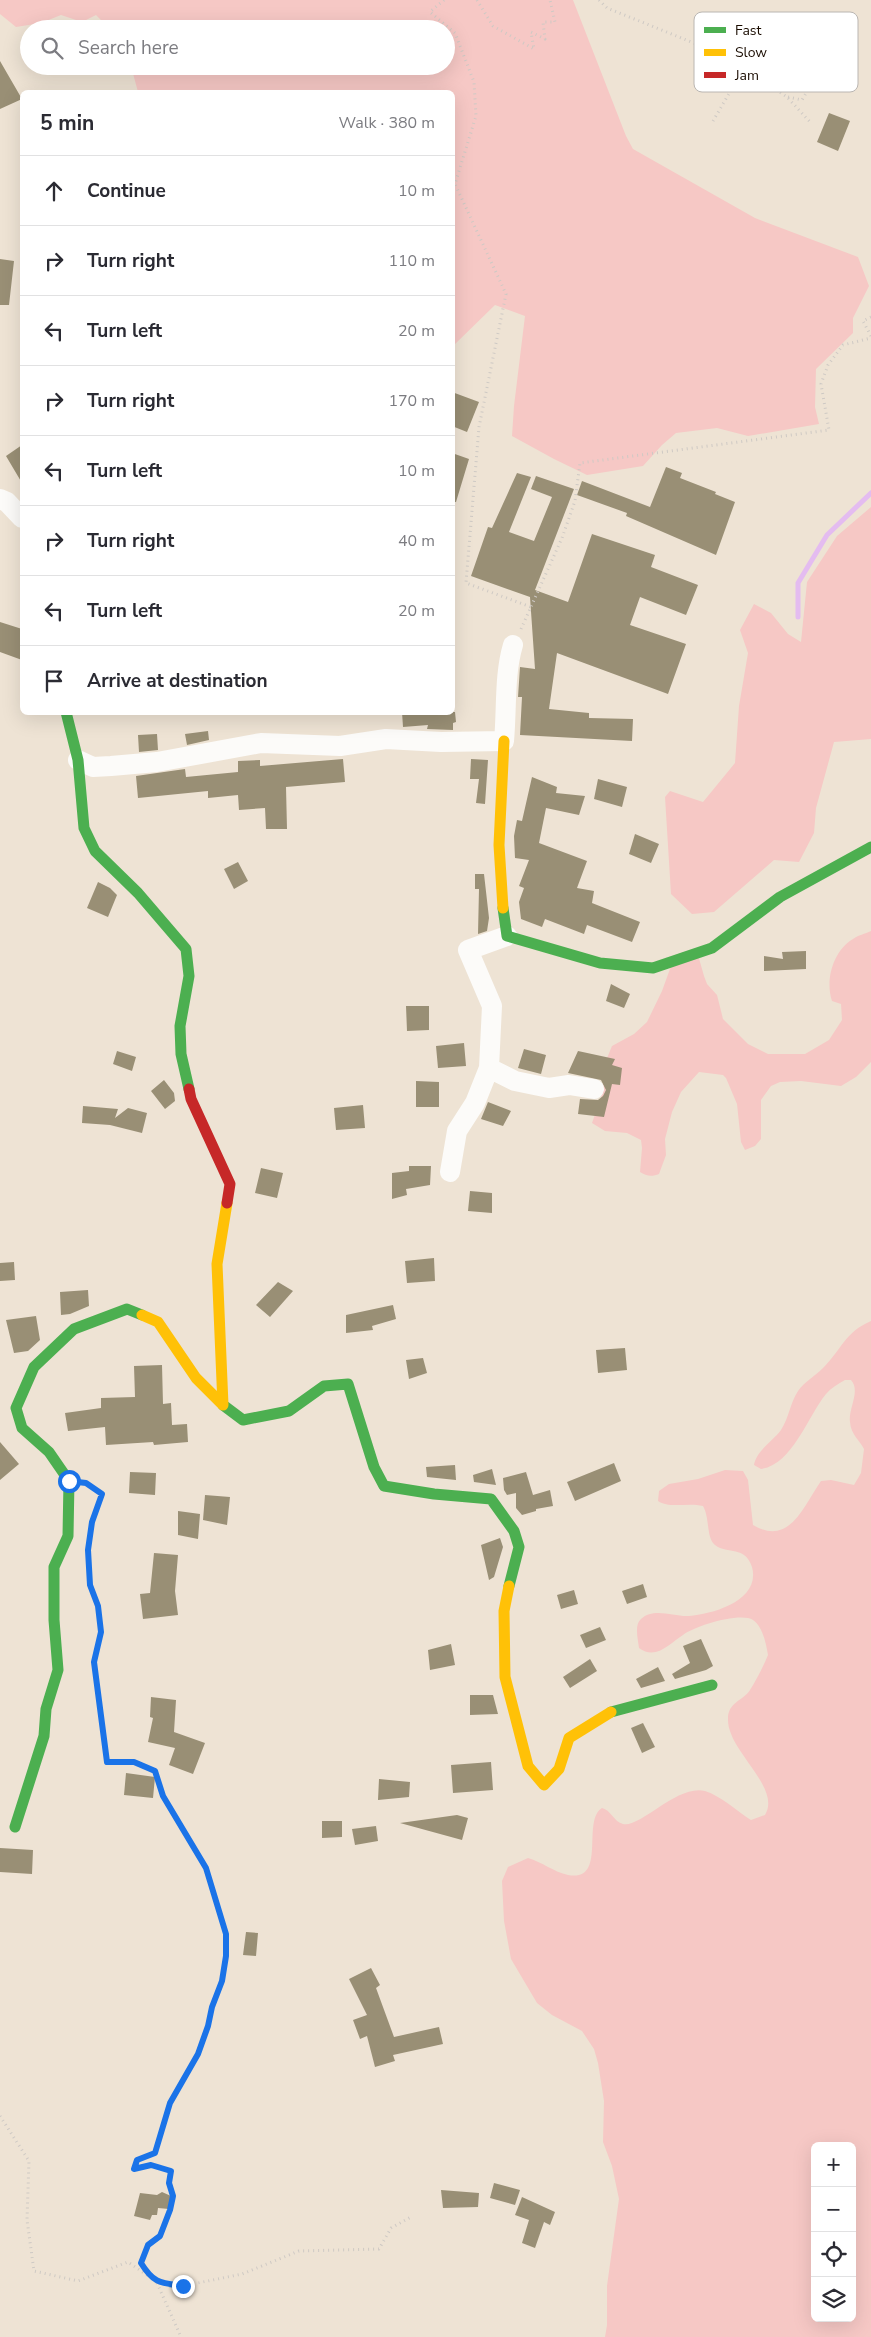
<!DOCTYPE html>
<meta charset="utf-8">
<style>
body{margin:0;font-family:"Nunito Sans",sans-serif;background:#f7f7f7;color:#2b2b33}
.controls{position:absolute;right:15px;bottom:15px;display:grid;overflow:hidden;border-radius:8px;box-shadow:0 5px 20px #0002}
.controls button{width:45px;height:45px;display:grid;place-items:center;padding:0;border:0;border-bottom:1px solid #e1e1e2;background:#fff;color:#2b2b33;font:25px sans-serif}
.stop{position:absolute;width:15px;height:15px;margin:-11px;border:4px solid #1a73e8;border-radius:50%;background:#fff}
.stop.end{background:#1a73e8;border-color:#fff;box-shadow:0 1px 5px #0008}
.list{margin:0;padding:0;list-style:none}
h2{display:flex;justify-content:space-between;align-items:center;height:65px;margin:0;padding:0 20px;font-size:21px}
h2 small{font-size:16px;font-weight:400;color:#7c7c81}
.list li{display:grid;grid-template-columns:32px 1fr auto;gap:15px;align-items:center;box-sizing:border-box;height:70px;padding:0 20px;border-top:1px solid #e1e1e2}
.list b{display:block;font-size:19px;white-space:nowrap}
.list em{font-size:16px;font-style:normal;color:#7c7c81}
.icon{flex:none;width:28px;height:28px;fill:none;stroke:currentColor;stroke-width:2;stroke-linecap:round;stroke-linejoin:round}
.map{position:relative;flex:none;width:871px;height:2337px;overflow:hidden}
.search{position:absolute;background:#fff;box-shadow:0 5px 20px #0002;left:20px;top:20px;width:435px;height:55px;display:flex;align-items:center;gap:12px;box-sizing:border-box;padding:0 18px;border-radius:28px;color:#7c7c81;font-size:19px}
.panel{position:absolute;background:#fff;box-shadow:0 5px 20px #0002;left:20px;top:90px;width:435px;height:625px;border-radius:8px}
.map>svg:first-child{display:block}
</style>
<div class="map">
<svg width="871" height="2337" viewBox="0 0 871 2337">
<rect width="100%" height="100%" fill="#eee3d4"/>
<!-- green -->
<path fill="#f6c8c5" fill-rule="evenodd" d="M0,0H573L626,136L633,149L755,218L858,257L869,286L853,318V333L816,369L815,407L819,424L748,436L717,428L676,433L662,445L643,466L587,475L554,459L512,436L514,406L525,316L495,305L453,346L452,92H138L131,66H446V29H110L96,15L82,22L61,15L41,23L16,27L0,14Z
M871,507V739L834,742L816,808L814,833L799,862L774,860L714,912L692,914L671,894L665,797L670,791L703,802L735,763L739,706L748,653L740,630L754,604L771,613L788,634L801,642L807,582L837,536Z
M871,931V1062L856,1077L841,1086L801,1081L780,1082L771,1086L761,1100V1139L755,1146L745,1150L741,1142L737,1104L726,1078L723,1075L699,1072L681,1092L672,1112L665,1139L666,1155L659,1174C652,1177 646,1176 640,1172L642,1148L641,1140L627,1133L605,1131L592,1123L603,1092L605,1063L612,1046L634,1034L647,1022L662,991L675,955L696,948L704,976L707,984L717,995L723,1019L748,1044L768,1054H805L829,1040L842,1020L841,1004L832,1001C825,980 833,951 853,939C858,935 865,934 871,931Z
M871,1321V2337H605L607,2325V2286L619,2199L612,2166L603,2142L604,2101L598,2063L594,2049L582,2031L552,2015L537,2003L511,1959L504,1921L502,1881L508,1867L528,1858C542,1862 554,1872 568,1875C608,1882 581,1821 602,1808C611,1810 614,1822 623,1824C641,1828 677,1784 705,1791C721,1796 737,1811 751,1820L765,1815C782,1787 727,1751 728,1719C728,1702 743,1701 750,1690C757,1679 763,1667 768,1655C766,1644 763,1627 753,1620C740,1612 695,1626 683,1635C670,1643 656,1661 639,1648C638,1639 634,1625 641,1619C654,1607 674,1617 689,1616C714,1614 761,1600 752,1567C745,1545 728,1555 715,1545C706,1538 710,1518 703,1506C688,1502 670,1509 658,1501L659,1491L669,1484L698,1479L725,1470L743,1471L748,1480L753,1525C790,1547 804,1505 821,1481L831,1480L854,1485L861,1473L864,1449C859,1439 851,1435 850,1422C848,1409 861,1391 851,1380H845C838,1384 831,1388 826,1394C808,1416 792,1465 761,1469L754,1465C756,1451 773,1441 781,1430C789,1418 790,1403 798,1391C804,1382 815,1376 823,1368C842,1349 845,1332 871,1321ZM815,2146H852V2318H815Z"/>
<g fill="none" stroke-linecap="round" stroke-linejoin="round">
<!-- stream -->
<path stroke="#e4bcf0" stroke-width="5" d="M798,617V583L827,535L871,493"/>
</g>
<!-- building -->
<path fill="#998f75" d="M0,61L22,99L0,109Z
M829,113L850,121L838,151L817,142Z
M0,259L14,261L9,305H0Z
M452,392L479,402L467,432L452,426Z
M22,445V483L6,456Z
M452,453L469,459L456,502H452Z
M666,467L682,473L680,478L716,492L715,494L735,502L716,555L626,516L627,513L577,495L582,481L650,507Z
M517,473L531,477L509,532L534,541L552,497L531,489L536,476L574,489L535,590L568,602L592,534L655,555L651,567L698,585L686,615L640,597L630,625L686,644L668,694L557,653L549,709L589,713V718L633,719L632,741L520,735L522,697H518L520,667L535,669L530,597L471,576L488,527L492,528Z
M0,622L22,629V660L0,652Z
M402,712H455L456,722L453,723V730L427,729L428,725L403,727Z
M208,731L209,740L187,745L185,734Z
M157,734L158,750L139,752L138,735Z
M343,759L345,782L286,787L287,829H266L265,808L239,810L238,795L208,798V791L138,798L136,776L185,769L186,777L238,772V761L260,760V766Z
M471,759L488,760L485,804L476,803L479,779H470Z
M532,777L557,787L556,793L585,796L579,815L546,808L539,843L587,861L577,888L594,891L592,903L640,922L632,942L587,925L584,934L545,919L542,927L521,919L519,902L524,888L519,886L529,860L515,858L514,836L517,820L522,821Z
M598,779L627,787L622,807L594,799Z
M635,834L659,844L651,863L629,854Z
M238,862L248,881L234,889L224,869Z
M475,874H484L489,918L487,931L478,934L479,889H475Z
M98,882L110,888L117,895L108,917L87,908Z
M806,951V969L764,971V956L783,959L782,952Z
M611,984L630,994L624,1008L606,1001Z
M406,1006H429V1030L407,1031Z
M464,1043L466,1066L438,1068L436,1046Z
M524,1049L546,1055L541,1074L518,1068Z
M117,1051L136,1057L132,1071L113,1064Z
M578,1051L615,1059L612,1065L622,1068L620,1085L612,1084L604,1117L578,1114L580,1099L598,1100L603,1096L606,1090L601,1080L568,1073Z
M164,1080L174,1093L175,1101L165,1109L151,1091Z
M416,1081L439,1082V1107H416Z
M488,1102L511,1111L503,1126L481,1119Z
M363,1105L365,1128L336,1130L334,1108Z
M83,1106L118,1109L115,1118L128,1108L147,1113L142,1133L110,1125L82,1123Z
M409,1166H431L430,1185L406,1189L407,1195L392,1199V1173L409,1171Z
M261,1168L283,1173L277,1198L255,1193Z
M470,1191L492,1193V1213L468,1211Z
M434,1258L435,1281L407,1283L405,1261Z
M14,1262L15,1280L0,1281V1263Z
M278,1282L293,1291L270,1317L256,1305Z
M88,1290L89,1306L70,1314L61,1315L60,1292Z
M393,1305L396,1319L372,1326L373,1330L346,1333V1315Z
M36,1316L40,1340L28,1351L14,1353L6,1320Z
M625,1348L627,1370L598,1373L596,1350Z
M423,1358L427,1373L409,1379L406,1360Z
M162,1365L163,1404L171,1403L172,1425L187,1424L188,1442L154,1445L153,1442L106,1445L105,1427L68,1431L65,1413L101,1408V1398L135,1397L134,1366Z
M0,1442L19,1464L0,1480Z
M614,1463L621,1481L575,1501L567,1482Z
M455,1465L456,1480L427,1477L426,1467Z
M492,1469L496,1485L474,1482L473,1475Z
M130,1472L156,1473L155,1495L129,1493Z
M526,1472L533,1495L550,1490L553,1506L536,1509V1511L522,1515L516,1508V1493L507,1495L504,1490L503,1478Z
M205,1495L230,1497L227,1525L203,1520Z
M178,1511L200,1514L198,1539L178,1535Z
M500,1538L503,1547L494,1577L489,1580L481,1545Z
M154,1553L178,1555L175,1591L178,1615L143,1619L140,1594L150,1593Z
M643,1584L647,1597L627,1604L622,1591Z
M574,1590L578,1604L561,1609L557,1595Z
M600,1627L606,1640L586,1648L580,1635Z
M701,1639L713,1666L706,1670L675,1679L672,1674L690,1663L683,1646Z
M451,1644L455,1665L430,1670L428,1650Z
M590,1659L597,1671L570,1688L563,1677Z
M658,1667L665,1681L641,1688L636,1679Z
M470,1695H493L498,1714L470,1715Z
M151,1697L176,1700L174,1732L205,1743L193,1774L169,1765L175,1748L148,1742L153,1718L150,1717Z
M643,1723L655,1747L642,1753L631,1728Z
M491,1762L493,1790L453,1793L451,1765Z
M126,1773L155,1777L153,1798L124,1795Z
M379,1779L410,1782L409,1797L378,1800Z
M457,1815L468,1818L462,1840L400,1823Z
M322,1821H342V1837L322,1838Z
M376,1826L378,1841L355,1845L352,1829Z
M0,1848L33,1850L32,1874L0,1872Z
M246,1932L258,1933L256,1956L243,1955Z
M371,1968L380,1985L376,1988L394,2037L439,2027L443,2044L393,2055L395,2061L375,2067L367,2036L360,2039L353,2020L367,2015L349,1979Z
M494,2183L520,2190L515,2205L490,2198Z
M441,2190L479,2193L478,2207L443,2208Z
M162,2192L171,2196L169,2209L158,2208L157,2215H152L150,2220L134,2216L140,2193L157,2195Z
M522,2197L555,2212L550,2225L544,2222L535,2248L522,2243L529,2220L515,2215Z"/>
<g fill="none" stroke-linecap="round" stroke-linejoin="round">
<!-- path -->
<path stroke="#cec9c4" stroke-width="3" stroke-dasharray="1 4" stroke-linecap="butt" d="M444,0L430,12L455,33L474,82L476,116L455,184L506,294L479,427L466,583L531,607
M477,0L493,26L534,49L531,32L545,39L543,22H555L550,0
M599,0L607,8L716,52L735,66L737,83
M788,97L802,100L815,78L824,73L843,81L855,90
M713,121L744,68L787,97L811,123
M871,317L863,321L871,336
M521,629L562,538L575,501L580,463L829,430L821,384L828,365L843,345L871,338
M91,1486L102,1494L91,1524
M89,1546V1585L98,1606L101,1632L94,1662L107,1762H134L155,1771L163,1796L206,1869L226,1934V1956L222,1981L212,2007L208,2026L198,2054L170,2103L155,2153L137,2159L134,2169L151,2165L171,2171L169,2183L173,2196L170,2210L161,2236L148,2245L141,2263L148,2274
M0,2116L29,2161L27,2220L34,2271L78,2281L128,2262L157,2282L183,2286L242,2274L299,2251L379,2249L391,2228L411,2217
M157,2283L181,2337"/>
<!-- street -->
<path stroke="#fcfbf9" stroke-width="20" d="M0,499L7,502L22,518
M78,760L93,767L111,766L157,762L261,743L340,746L386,739L441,742L504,741C507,709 504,675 513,645
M489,1068L515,1081L549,1088L569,1085L594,1089
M450,1172L457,1131L475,1103L489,1068L492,1006L468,950L507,936"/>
<!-- fast -->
<path stroke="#4caf50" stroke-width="11" d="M66,712L78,760L84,828L95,851L138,893L186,949L189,976L180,1026L181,1054L189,1089
M503,908L507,936L600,963L653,968L712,948L780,897L871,847
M223,1405L243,1420L289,1411L324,1386L348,1384L374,1467L384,1486L434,1494L491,1499L514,1531L519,1547L509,1586
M611,1712L712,1685
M15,1827L44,1736L46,1709L58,1670L54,1620V1567L68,1536L69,1481L49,1452L22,1428L16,1408L34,1367L74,1329L127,1309L142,1315"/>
<!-- slow -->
<path stroke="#ffc107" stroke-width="11" d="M503,908L499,845L504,741
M142,1315L158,1322L196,1378L223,1405L217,1264L227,1203
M509,1586L504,1611L505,1677L528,1766L544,1785L559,1769L569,1738L611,1712"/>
<!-- jam -->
<path stroke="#c62828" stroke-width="11" d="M189,1089L191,1099L230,1184L227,1203"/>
</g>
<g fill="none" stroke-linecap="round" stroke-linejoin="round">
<!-- route -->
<path stroke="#1a73e8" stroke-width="6" d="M69,1481L86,1483L102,1494L92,1522L88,1550L90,1585L98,1606L101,1632L94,1662L107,1762H134L155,1771L163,1796L206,1868L226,1934V1956L222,1981L212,2007L208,2026L198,2054L170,2103L155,2153L137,2160L134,2169L151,2165L171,2171L169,2183L173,2196L170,2210L160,2236L148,2245L141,2263C154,2284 161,2283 183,2286"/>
</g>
<!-- legend -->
<rect x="694" y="12" width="164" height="80" rx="8" fill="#fff" stroke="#bab6b2" stroke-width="1"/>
<rect x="704" y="27" width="22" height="6" fill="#4caf50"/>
<rect x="704" y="49" width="22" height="7" fill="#ffc107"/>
<rect x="704" y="72" width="22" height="6" fill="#c62828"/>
<g font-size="14" fill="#1a0c00">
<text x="735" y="35">Fast</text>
<text x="735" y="57">Slow</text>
<text x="735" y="80">Jam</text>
</g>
</svg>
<div class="controls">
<button>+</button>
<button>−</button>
<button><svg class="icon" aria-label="locate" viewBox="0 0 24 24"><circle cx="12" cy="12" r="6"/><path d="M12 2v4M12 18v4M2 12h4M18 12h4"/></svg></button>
<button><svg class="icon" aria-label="layers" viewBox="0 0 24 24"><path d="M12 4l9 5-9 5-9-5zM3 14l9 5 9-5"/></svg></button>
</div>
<div class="stop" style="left:69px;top:1481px"></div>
<div class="stop end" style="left:183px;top:2286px"></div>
<div class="search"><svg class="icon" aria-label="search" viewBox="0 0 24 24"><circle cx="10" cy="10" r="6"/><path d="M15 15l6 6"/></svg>Search here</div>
<section class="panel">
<h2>5 min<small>Walk · 380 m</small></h2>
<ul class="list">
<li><svg class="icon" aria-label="ahead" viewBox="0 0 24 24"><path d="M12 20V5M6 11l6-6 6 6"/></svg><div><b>Continue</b></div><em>10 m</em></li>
<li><svg class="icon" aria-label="right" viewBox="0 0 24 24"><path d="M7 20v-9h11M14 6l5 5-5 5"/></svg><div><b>Turn right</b></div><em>110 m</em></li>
<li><svg class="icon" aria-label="left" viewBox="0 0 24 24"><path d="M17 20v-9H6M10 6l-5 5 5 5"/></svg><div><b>Turn left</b></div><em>20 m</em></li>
<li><svg class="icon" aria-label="right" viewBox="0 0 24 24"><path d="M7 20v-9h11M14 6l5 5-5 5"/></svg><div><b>Turn right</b></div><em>170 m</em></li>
<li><svg class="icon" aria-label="left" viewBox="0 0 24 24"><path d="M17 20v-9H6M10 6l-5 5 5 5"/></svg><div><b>Turn left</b></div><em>10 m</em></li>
<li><svg class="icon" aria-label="right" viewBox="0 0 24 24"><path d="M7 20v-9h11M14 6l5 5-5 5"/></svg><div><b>Turn right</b></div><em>40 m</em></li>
<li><svg class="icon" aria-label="left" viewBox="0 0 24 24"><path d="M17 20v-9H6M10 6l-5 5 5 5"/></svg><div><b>Turn left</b></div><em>20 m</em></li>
<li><svg class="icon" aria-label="arrive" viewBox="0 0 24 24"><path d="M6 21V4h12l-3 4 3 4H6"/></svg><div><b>Arrive at destination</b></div></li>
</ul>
</section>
</div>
